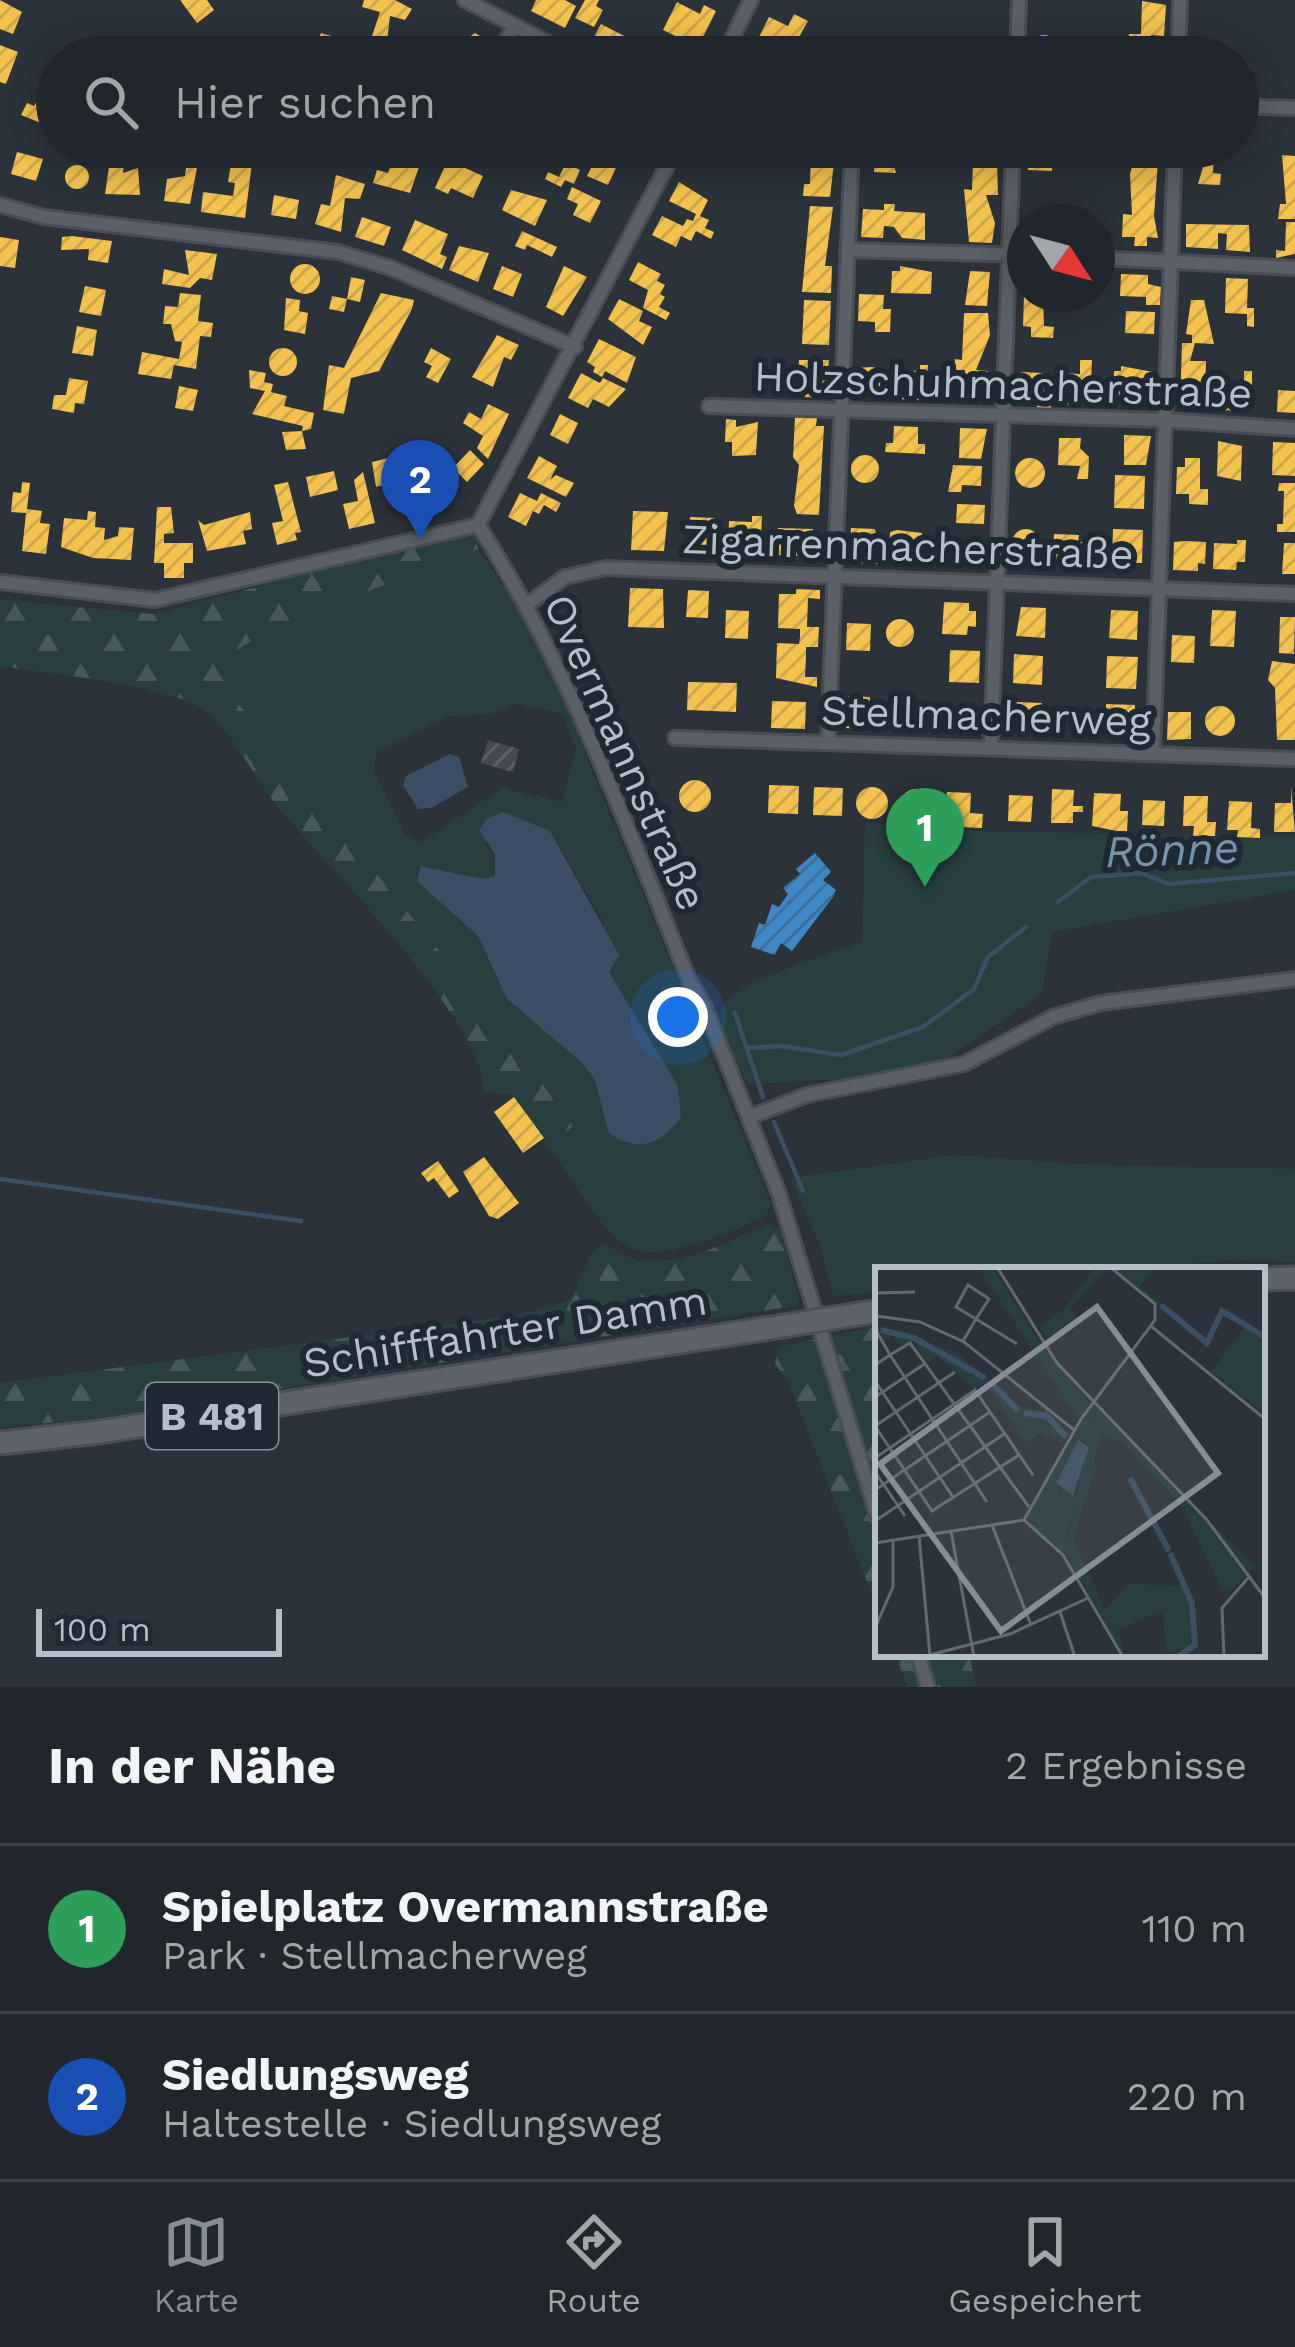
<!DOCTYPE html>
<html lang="de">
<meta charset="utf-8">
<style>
body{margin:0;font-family:"Work Sans",sans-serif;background:#2d3237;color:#f1f3f6}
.compass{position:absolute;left:1007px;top:204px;width:108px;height:108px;border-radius:50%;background:#20262b;box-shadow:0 6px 30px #0003;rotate:126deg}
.scale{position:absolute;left:36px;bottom:30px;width:246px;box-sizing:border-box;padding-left:12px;border:6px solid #b5bfca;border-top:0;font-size:33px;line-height:42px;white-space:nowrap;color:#b5bfca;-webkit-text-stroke:9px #1e2934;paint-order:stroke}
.you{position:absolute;left:678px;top:1017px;width:42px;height:42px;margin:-30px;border:9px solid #fff;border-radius:50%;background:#1a73e8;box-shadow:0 0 0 18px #1a73e833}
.badge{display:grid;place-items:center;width:78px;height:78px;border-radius:50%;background:#858e97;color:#fff;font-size:39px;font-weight:700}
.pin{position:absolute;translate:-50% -99px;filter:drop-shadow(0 3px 6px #0008)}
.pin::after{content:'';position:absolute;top:63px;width:42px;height:36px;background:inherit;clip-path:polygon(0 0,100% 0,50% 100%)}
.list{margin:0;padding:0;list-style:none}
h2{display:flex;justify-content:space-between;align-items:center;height:156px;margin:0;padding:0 48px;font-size:51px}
h2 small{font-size:39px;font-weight:400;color:#a2a5a9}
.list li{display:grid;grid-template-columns:78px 1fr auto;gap:36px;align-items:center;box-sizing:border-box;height:168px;padding:0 48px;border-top:3px solid #3d4347}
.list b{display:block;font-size:45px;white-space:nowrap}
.list p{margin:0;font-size:39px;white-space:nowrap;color:#a2a5a9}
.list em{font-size:39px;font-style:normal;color:#a2a5a9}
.icon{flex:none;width:66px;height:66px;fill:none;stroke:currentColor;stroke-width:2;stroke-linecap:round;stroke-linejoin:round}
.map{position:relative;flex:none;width:1295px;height:1687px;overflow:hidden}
.search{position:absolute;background:#20262b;box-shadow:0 6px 30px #0003;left:36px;right:36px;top:36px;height:132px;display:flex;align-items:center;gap:30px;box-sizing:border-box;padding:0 42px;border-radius:66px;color:#a2a5a9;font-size:45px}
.sheet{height:492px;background:#20262b}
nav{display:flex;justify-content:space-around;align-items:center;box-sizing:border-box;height:168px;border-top:3px solid #3d4347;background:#20262b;font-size:33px;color:#a2a5a9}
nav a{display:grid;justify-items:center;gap:6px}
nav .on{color:#858e97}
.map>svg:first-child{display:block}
</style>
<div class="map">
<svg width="1295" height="1687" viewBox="0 0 1295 1687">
<defs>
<pattern id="forest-firs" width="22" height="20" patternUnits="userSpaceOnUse" patternTransform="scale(3)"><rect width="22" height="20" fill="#283f40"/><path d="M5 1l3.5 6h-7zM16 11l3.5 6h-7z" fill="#45595a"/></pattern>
<pattern id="homes-hatch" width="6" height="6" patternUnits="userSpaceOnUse" patternTransform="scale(3)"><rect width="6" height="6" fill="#f2c14e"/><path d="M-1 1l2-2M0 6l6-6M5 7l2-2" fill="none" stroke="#cca64b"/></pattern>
<pattern id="schools-hatch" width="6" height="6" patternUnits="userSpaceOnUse" patternTransform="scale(3)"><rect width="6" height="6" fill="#3f88c5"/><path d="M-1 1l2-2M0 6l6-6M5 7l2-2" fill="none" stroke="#3c709c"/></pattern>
<pattern id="building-hatch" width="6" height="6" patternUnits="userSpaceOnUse" patternTransform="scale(3)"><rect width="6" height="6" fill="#43494f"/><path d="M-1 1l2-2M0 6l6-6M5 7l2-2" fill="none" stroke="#5c6167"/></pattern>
</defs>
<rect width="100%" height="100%" fill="#2b3239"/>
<!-- green -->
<path fill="#283f40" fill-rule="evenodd" d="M478,549C523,612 561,674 583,749L771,1204L766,1216C734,1230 655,1268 624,1244C596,1223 576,1184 555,1156L571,1125L503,1029L224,686L225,658L271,628ZM514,703L563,714L576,749L562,802L503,788L421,842L406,836L374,771L376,753L449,716L491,714ZM503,812L550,831L603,921L609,972L678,1086L610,1133L595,1080L581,1062L507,999L478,936L417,881L422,866L483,879L495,876L499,867L486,844Z
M865,823L977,831L1295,837V890L1052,932L1042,994L943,1061L843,1079L747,1084C739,1065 719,1034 721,1013C725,983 833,953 862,942Z
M954,1155L1094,1165L1295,1169V1262L1233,1260L1126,1270H878V1292L834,1296L819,1243L790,1178Z"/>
<!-- forest -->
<path fill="url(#forest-firs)" d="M474,530L478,549L271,628L225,658L224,686L503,1029L572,1125L555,1156L514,1095L483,1092C487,1023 325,863 277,806C254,777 234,734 205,711C172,684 46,674 0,666V600L154,614Z
M768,1224L780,1229L800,1305L85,1420L0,1427V1383L520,1315L570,1300L593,1251L605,1243C652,1284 718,1246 768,1224Z
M878,1326L873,1345L878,1363V1610L788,1381L775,1364L778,1347Z
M895,1654H969L976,1687H908Z"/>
<!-- water -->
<path fill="#3a4f64" d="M450,754L459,757L468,787L431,808L418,809L403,785L406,776Z
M503,812L550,831L619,955L609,972L678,1086L681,1117C661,1144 639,1154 609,1133L595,1080L581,1062L507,999L478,936L417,881L421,866L483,879L495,876V854L479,830L488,818Z"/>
<!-- homes -->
<path fill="url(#homes-hatch)" d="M0,0L22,12L13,34L0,29Z
M180,0H207L214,10L197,23Z
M364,0H395L412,9L405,20L390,16L386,50L369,45L380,12L362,7Z
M536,0H565L576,6L565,28L531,11Z
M585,0H599L596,6L603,10L594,27L575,18Z
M1142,1L1166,5L1164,36L1151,35L1158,57H1136L1137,45L1129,44V34H1141Z
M677,2L700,14L704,5L716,11L698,47L663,30Z
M794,14L808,21L793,48L781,42L778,49L758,39L769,17L788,26Z
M601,24L630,39L621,57L589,46Z
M321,33L342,39L339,48L350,51L348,57H311Z
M475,33L490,42L480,57H458L464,48L459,44Z
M1032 47a12 12 0 1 1 24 0a12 12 0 1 1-24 0Z
M910,42L943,43L942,57H909Z
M0,45L18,52L6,84L0,82Z
M37,101L53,109L46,125L21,115L27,103L34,106Z
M166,147H201L190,204L164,201L167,179L185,176L187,160L164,163Z
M234,147L266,148L263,165L252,163L245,218L201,212L203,192L233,196L235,183L228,182Z
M866,147H889L896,173L874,172V155H865Z
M1029,147H1053L1052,171L1028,170Z
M1146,147H1159L1154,216L1158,238L1147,237V246H1134L1135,237H1122L1123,214L1132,215L1130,174L1135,157H1145Z
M1191,147H1214L1213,173L1221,174L1220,185L1198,184L1203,167L1191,166Z
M452,150L467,157L463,167L483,176L473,198L451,188L448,194L435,188Z
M17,152L43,159L36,181L11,174Z
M599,152L619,161L608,185L587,176Z
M811,153L835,154L830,197L803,196L804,184H810Z
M1282,155L1295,156V219H1278L1280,204H1286Z
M393,158L419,167L410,193L373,183L377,170L388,173Z
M110,160L124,162L123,173L138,168L140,195L105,194Z
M973,162L997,163L998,195H986L995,223L992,243L969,242L964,189L972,190Z
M566,163L580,170L574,184L565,180L561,187L545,179L548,172L559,177Z
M65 177a12 12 0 1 1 24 0a12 12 0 1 1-24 0Z
M336,175L365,184L360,199L345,198L341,232L315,224L321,204L330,206Z
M679,182L708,200L700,216L709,220L705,228L714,232L711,239L696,231L691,241L681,236L676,247L652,235L662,216L683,226L687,219L693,221L696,214L669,201Z
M572,187L601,201L590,223L573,215L578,204L567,199Z
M511,190L547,200L535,226L502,210Z
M274,195L299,200L296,219L271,215Z
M884,204H895L894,211L925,213V240L902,238L894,227L884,226L883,238L861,237L863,209L884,210Z
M810,206L833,207L825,266H832L831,293L802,292Z
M362,217L391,227L384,246L355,237Z
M415,220L448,234L440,254L447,257L442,269L402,250Z
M1286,222H1295V254L1276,258V250L1285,251Z
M1186,224L1249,225L1250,252L1226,250L1227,234L1218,233V249L1186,247Z
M522,231L557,247L552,257L527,245L525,250L515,246Z
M72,236L112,241L108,263L88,260L89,249L61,250L62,237Z
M0,237L19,240L15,268L0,266Z
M459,246L489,253L478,282L449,270Z
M185,250L217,254L212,280L200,278L190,288L162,284L164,269L189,275Z
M638,262L661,274L657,281L665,285L660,294L665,297L659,307L670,313L666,320L643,308L648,290L629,280Z
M290 279a15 15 0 1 1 30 0a15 15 0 1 1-30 0Z
M502,266L522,274L513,297L493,289Z
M564,266L587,277L563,316L546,307Z
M900,266L932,272L931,294L891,293L892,271H900Z
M970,271L990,272L987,306L965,305Z
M1121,274L1148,275V284L1161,287L1160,305H1146V297L1120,296Z
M351,277L365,280L360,302L347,299L344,312L329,309L332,296L347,299Z
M1226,278L1248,279L1247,308H1254V327L1247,326V314L1225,313Z
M85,286L106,290L101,316L79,312Z
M180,293L201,295L198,321L213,323L211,337L200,336L196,369L174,365L171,379L138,374L142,352L179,359L182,342L175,341L171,324H163L165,306L178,307Z
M381,293L414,300L412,309L379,371L351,378L344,414L323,410L329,365L344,368Z
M859,294L884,295L883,309H891L890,332H875V322L858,321Z
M1024,296H1043L1044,326L1054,327L1053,338L1031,337V327L1023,326Z
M286,298L300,300L299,311L308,313L305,334L284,330Z
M619,299L643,311L639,321L652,327L643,345L608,319Z
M804,300L831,301L829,345L802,344Z
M1191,300H1204L1214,344L1195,343L1190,361H1206L1205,396L1189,395L1193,408L1180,407L1182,343H1192V335L1186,334Z
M1126,311L1155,312L1154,334L1125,333Z
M964,313H988L990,335L976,370L988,371L987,396L964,395L965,370H954L955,359L962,360Z
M77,326L97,330L93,356L72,353Z
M497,335L519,345L511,360L504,357L493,387L472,377Z
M599,339L636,357L627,383L605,371L602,377L593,372L595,367L587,362Z
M269 362a14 14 0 1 1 28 0a14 14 0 1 1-28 0Z
M431,348L451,359L438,383L426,377L432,366L424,362Z
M799,360H829L825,398L805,397L806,384L798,383Z
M1080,360H1092L1091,382H1081L1080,405L1058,404L1059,373L1080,374Z
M920,365H928L927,387H920L919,400L895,399L896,370L920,371Z
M1121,366L1153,372L1152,400L1113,399L1114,371H1121Z
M872,367L893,372L892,381H880V393L856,392L857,368Z
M249,370L266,373L264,382L273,384L271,392L287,396L284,406L314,413L311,429L302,431L306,449L286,450L282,432L302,431L303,426L252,414L265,391L250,388Z
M1244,371H1252V393H1244L1243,411L1220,410L1221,383L1244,384Z
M1020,372L1044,373V393H1051V409H1037L1038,398H1019Z
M581,373L600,383L603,378L626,389L609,407L593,399L588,408L568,398Z
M69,378L88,381L84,404L75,403L74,413L52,409L54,395H66Z
M179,386L198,390L193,411L175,408Z
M1278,390L1295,391V413L1277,412Z
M488,404L509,414L488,459L477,448L483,436L463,423L469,412L481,419Z
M560,414L578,423L568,444L550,435Z
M795,417L817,418L816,426H824L819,515L797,514L794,506L799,465L793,457Z
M726,419L736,420V427L758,422L756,455L732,456V442H725Z
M894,426L918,427V444H925V454L885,452L886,443H893Z
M960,428L987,429L981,459L959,458Z
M1124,435L1151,436L1146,465H1124Z
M1059,438H1081L1080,448L1089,457L1088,479H1077L1080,466L1058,465Z
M1218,441L1242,446L1241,481L1217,476Z
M1273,442L1295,443V476L1272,475Z
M470,450L484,464L467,482L453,468Z
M851 469a14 14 0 1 1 28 0a14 14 0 1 1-28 0Z
M397,456L399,468L411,465L416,485L431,481L438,503L411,511L402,480L376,487L372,462Z
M539,456L557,466L550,480L556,475L574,483L566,497L527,478Z
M1185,458H1200V489H1208V505L1189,504V494H1176L1177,467H1185Z
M1015 473a15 15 0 1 1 30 0a15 15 0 1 1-30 0Z
M953,465L982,466L981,486L962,485L961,492H948Z
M334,471L338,490L310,497L306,477Z
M363,472L375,523L349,529L343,504L358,501L354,480Z
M1115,475L1145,476L1144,509L1114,508Z
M22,482L30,483L27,509L42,511L40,523L50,524L46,554L22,551L26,513L11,512L13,492L21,493Z
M288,482L301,532L295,533L297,540L277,545L272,523L283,521L274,485Z
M1279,483H1295V532H1277V524H1283L1284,491H1278Z
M520,493L537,501L541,493L561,503L556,512L544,505L539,514L533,511L526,526L508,517Z
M957,504L985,505L984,524L956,523Z
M157,507H171L174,533L164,534V543H193V563H184V578H164V563H154Z
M88,511L96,512L95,527L105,528L104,540L118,536L119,527L134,528L131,560L93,558L61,547L64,518L87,520Z
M633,511L668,512L664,551L631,550Z
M250,512L252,529L243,531L246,544L207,551L198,520L204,525Z
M752,516H762L761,537L773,538L772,555L760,554L761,538H752L751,554L728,553L729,521L752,522Z
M690,517L715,518L714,531H722L713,552L689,551Z
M778,528L813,529L812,539L827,535L821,557L777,555Z
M851,528L875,529L881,564L859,563L860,555L850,554Z
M1113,529L1143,530L1142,563L1112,562Z
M1012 543a14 14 0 1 1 28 0a14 14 0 1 1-28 0Z
M897,530L922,533L921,556L889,559L890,532Z
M1054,534L1079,535L1078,542H1086L1085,564L1053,559Z
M1237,540H1246L1245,562H1237L1236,570L1213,569L1214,543L1237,544Z
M943,541L972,542V561L942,560Z
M1185,541L1206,542L1205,564L1198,563V571L1173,570L1174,542Z
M1284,543H1295V574H1282Z
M630,588L663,589L664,628L628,627Z
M796,589L820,590V599L808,598L807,627H819L818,647H806V656L805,677H817V687L776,678L777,643L799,644L800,637V629L778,628L779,594H796Z
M688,590L709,591L708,618L686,617Z
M944,602L969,603V611H976V627L968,626L967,635L942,634Z
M1021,607L1046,608L1045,638L1016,636Z
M726,610L749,611L748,639L725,638Z
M1111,610L1138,611L1137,640L1109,638Z
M1212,610L1236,611L1234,647L1210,646Z
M1280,617H1295L1294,654L1279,653Z
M886 633a14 14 0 1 1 28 0a14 14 0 1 1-28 0Z
M847,623L871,624L870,651L846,650Z
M1172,635L1195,636L1194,663L1171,662Z
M950,650L980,651L979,683L949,682Z
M1014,654L1043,656L1042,685L1013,683Z
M1107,656L1138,657L1136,689L1106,688Z
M1272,661L1295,664V740H1277L1275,688L1268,680Z
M688,682L737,683L736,712L687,710Z
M846,696L870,697L869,713H877L876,721L869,720V729L845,728Z
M772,701L806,702L805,729L771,728Z
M1013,702L1042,703L1040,732L1011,731Z
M1106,704L1135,705L1134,735L1105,734Z
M1205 721a15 15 0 1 1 30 0a15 15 0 1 1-30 0Z
M953,707L978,708L977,733L951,732Z
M1168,712H1191V739L1167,740Z
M679 796a16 16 0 1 1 32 0a16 16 0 1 1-32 0Z
M769,785L799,786L798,814L768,813Z
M856 803a16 16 0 1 1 32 0a16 16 0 1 1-32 0Z
M814,787L843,788L842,816L813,815Z
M1291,787L1295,832H1274L1275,803H1291Z
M900 805a16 16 0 1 1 32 0a16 16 0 1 1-32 0Z
M1052,789L1074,790L1073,806H1083V812H1073V823H1051Z
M947,792L971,793L970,813L983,814L982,828L960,827V820L946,819Z
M1094,793L1121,794L1120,811H1128L1127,833L1092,826Z
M1009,795L1033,796L1031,822L1008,821Z
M1184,796H1208L1207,822H1216L1215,836H1193L1194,826H1183Z
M1143,800L1165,801L1164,826L1142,825Z
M1229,801L1252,802L1251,828L1260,829V838L1237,837L1238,830H1227Z
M514,1097L544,1138L523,1153L494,1112Z
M484,1157L519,1203L498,1219L489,1216L463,1172Z
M438,1161L459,1191L449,1198L434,1178L428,1182L421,1173Z"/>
<!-- schools -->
<path fill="url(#schools-hatch)" d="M815,853L831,872L823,880L836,890L833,897L792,951L781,943L775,955L751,947L759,923L765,925L772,904L779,907L788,894L783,888L800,874L796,869Z"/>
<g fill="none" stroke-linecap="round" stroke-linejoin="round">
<!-- stream -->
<path stroke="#3a4f64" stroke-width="4.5" d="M1058,902L1091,877L1142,873L1168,884L1295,873
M735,1013L763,1097
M749,1048L782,1046L841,1055L923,1027L974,989L988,957L1026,927
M774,1122L803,1191
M0,1179L301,1221"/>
</g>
<!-- building -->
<path fill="url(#building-hatch)" d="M488,740L519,749L513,772L481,763Z"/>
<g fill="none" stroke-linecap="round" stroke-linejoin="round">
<!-- street casing -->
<g stroke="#494e54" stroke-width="18">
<path id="street" d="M465,0L576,57
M495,57L515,26
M723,57L751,0
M1017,57L1019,0
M1178,57L1180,0
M1238,106L1295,108
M437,149L439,147
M0,205L44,217L338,252L391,268L575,347
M847,250L1025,255
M1097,258L1295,268
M709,406L1164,420L1295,429
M478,525C569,667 626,824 689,980L704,1005L779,1194L878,1518
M478,525L677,147
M0,582L155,600L478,525
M528,604L565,577L606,568L1295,594
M675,738L1295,759
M828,742L852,147
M991,748L1013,147
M1153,754L1175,147
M749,1117L807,1095L964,1064L1053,1017L1101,1003L1295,979
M918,1654L928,1687"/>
</g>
<!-- primary casing -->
<g stroke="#494f56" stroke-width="27">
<path id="primary" d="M1262,1279L1295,1278
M0,1443L99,1432L770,1328"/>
</g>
<!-- street -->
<use href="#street" stroke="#5b6067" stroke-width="12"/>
<!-- primary -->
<use href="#primary" stroke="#5d6369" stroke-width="21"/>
<!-- primary-bridge casing -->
<g stroke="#494f56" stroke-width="27" stroke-linecap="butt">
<path id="primary-bridge" d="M770,1328L878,1311"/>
</g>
<!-- primary-bridge -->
<use href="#primary-bridge" stroke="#5d6369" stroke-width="21"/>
</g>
<g text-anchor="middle" stroke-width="12" stroke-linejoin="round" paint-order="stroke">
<!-- shield labels -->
<rect fill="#1e2934" stroke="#88929d" stroke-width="3" x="146" y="1383" width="132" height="66" rx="9"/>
<g font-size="39" font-weight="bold" fill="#b5bfca">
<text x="212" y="1430">B 481</text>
</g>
<!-- street labels -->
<g font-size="42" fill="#b5bfca" stroke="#1e2934">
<text transform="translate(1003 384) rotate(2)" y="15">Holzschuhmacherstraße</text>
<text transform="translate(908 546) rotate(2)" y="15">Zigarrenmacherstraße</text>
<text transform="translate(986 715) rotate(2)" y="15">Stellmacherweg</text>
<text transform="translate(626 752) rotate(66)" y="15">Overmannstraße</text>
<text transform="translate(505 1331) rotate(-9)" y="15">Schifffahrter Damm</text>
</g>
<!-- water labels -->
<g font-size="45" font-style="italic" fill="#7693ac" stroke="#1e2934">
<text transform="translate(1172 849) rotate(-2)" y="16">Rönne</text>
</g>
</g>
<!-- overview -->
<g transform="translate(875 1267)">
<rect width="390" height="390" fill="#2b3239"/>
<path d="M103,0H117L173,88L215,136L203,152ZM220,0L232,1L195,41L202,50L172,71L165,60L191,40ZM237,0H280L265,19L332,73L346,47L323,96L329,76ZM352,41L390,68V147L336,105L370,60ZM4,59L82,86L147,141L174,144L195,167L187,177L166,165L151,176L110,116L100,122L62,89L53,96L38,74L27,80L17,68L9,74ZM209,152L228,167L189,273L152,251ZM210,172L214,180L200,229L192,218L185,225L181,215Z" fill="#283f40" fill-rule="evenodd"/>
<path d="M219,139L380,300L358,321L348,325L306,237L246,174L229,170L211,151ZM217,185L221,200L198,271L230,343L254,317L311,319L319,377L292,386L287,344L243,363L250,390L191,287L150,253L193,271Z" fill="#283f40"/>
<path d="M203,173L214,180L198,229L181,216Z" fill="#3a4f64"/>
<path fill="none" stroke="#3a4f64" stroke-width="6" d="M286,38L332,76L347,44L390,70M6,63L39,71L110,111M115,114L143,144M149,146L172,149L191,170M255,211L294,284M295,286L317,336L320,378L302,390"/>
<path fill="none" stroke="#626a73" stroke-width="3" d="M122,0L182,96L332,253L390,331M0,17L2,65L15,88L0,98M1,26L40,25M1,49L45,55L89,75L199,163M277,60L390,152M88,74L101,52L114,32L93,18L81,40L101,52L142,77M80,105L0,159L57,244L144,188M0,114L78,230M0,130L51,96M0,191L100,123L158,208M0,205L30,249M0,223L115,145M112,235L15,88L35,76L154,240M149,253L206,152L280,53V37L235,0M149,253L188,288L248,390M0,254L129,167M117,258L156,358M76,264L99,390M44,269L55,389M0,276L149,253M185,345L200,390M0,361L18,320V273M47,390L135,367L213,331M349,390L347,341L373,311"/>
<path fill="#858e97" fill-opacity="0.15" stroke="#858e97" stroke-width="6" d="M222,40L343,206L126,364L5,197Z"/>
<rect width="390" height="390" fill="none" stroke="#b5bfca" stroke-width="6"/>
</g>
</svg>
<svg class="compass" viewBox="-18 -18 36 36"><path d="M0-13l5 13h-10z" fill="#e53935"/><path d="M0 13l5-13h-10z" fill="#a2a5a9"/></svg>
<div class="scale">100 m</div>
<div class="you"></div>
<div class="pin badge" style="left:925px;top:887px;background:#2e9e5b">1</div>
<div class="pin badge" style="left:420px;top:539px;background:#1a4fb4">2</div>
<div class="search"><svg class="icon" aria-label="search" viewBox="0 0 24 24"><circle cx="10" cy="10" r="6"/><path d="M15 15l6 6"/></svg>Hier suchen</div>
</div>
<section class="sheet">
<h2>In der Nähe<small>2 Ergebnisse</small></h2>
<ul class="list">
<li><span class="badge" style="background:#2e9e5b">1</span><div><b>Spielplatz Overmannstraße</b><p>Park · Stellmacherweg</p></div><em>110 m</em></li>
<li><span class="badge" style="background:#1a4fb4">2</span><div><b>Siedlungsweg</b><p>Haltestelle · Siedlungsweg</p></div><em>220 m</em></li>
</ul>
</section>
<nav>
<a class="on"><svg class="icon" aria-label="map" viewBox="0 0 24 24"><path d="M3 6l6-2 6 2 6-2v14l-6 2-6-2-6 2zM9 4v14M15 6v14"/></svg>Karte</a>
<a><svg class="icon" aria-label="directions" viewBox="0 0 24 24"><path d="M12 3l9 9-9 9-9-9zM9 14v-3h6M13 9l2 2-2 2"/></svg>Route</a>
<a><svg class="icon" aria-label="saved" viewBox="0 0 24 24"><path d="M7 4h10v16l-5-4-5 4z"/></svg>Gespeichert</a>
</nav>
